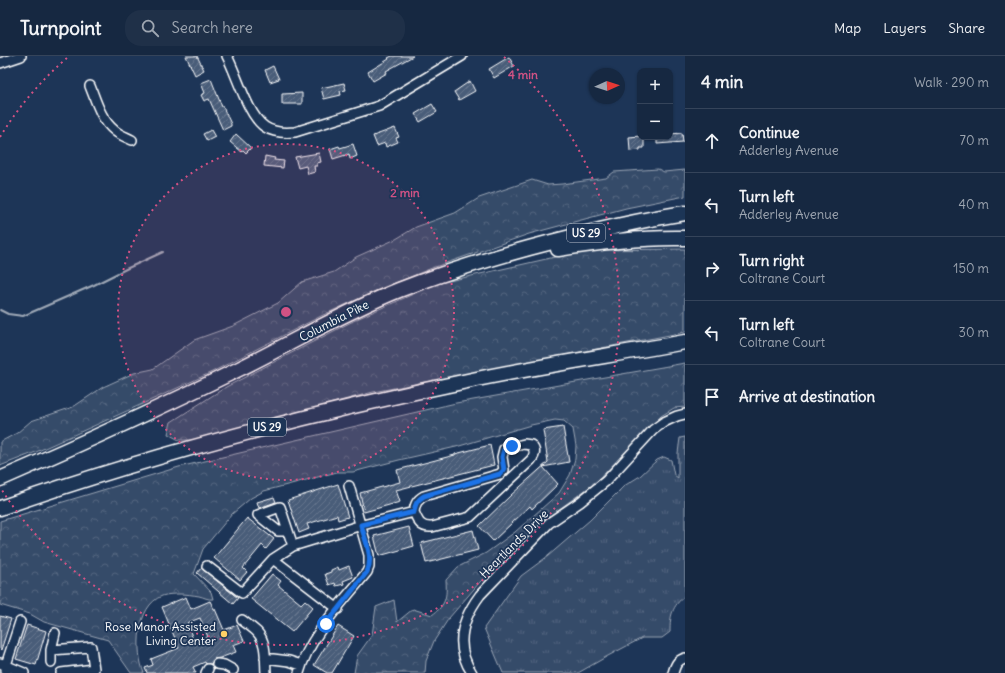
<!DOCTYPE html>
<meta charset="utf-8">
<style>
body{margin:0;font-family:Delius,sans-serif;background:#1f3048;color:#f1f3f6}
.controls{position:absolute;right:12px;top:12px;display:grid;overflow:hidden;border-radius:8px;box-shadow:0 1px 3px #0004}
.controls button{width:36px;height:36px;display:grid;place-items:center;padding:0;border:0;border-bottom:1px solid #35445a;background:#162841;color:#f1f3f6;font:20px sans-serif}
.compass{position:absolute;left:589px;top:12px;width:36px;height:36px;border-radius:50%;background:#162841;box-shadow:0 1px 3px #0004;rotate:87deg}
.stop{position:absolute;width:12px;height:12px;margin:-9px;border:3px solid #1a73e8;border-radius:50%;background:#fff}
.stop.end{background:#1a73e8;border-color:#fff;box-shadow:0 1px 4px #0008}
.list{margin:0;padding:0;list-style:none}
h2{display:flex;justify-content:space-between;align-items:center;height:52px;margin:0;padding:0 16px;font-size:17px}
h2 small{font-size:13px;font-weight:400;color:#9ea6b1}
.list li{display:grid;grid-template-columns:26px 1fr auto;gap:12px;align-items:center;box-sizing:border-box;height:64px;padding:0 16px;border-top:1px solid #35445a}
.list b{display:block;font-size:15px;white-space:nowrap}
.list p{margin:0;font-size:13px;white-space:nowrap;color:#9ea6b1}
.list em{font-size:13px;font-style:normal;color:#9ea6b1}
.icon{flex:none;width:22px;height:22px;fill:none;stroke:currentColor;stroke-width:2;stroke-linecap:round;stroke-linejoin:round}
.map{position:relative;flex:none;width:685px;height:617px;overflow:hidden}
header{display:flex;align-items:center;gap:24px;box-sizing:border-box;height:56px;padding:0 20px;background:#162841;border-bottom:1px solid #35445a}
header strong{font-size:19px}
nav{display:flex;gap:22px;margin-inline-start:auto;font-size:14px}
.search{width:280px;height:36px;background:#1f3048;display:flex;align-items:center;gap:10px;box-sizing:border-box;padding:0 14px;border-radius:16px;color:#9ea6b1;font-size:15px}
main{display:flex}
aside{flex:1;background:#162841}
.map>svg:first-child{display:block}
</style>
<header>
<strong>Turnpoint</strong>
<div class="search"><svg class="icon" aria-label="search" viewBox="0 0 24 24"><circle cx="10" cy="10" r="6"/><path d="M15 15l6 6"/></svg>Search here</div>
<nav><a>Map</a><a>Layers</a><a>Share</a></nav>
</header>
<main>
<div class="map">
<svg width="685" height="617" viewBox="0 0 685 617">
<defs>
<pattern id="grass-tufts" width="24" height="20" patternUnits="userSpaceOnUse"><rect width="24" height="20" fill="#364b69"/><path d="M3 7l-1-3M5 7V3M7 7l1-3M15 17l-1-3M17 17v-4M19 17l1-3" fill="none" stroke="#546680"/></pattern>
<pattern id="forest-crowns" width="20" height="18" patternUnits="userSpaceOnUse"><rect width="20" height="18" fill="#364b69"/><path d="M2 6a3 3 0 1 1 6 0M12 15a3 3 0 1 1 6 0" fill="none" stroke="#546680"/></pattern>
<pattern id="building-hatch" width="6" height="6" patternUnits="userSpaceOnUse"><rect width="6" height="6" fill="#4a5d79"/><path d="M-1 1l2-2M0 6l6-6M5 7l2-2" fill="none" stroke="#65758d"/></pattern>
</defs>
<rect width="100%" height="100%" fill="#1d3557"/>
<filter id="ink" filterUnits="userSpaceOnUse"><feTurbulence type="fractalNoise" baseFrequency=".025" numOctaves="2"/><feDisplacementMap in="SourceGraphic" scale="8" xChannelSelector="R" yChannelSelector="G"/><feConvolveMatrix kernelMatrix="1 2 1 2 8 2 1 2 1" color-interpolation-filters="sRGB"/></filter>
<g filter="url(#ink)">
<!-- grass -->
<path fill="url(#grass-tufts)" stroke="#9aa5b4" d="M685,381V540C672,550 670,560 670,576L662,582H642L606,601L578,617H503L484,572L521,520L548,500L590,464L624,430L640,420L657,404L664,401L671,404L674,419L678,422V397L680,382Z"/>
<!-- forest -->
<path fill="url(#forest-crowns)" stroke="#9aa5b4" d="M658,113L664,116L685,114V140L626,152L529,178L432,212L373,236L321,260L212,316L160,340L36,396L0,410V386L17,377L31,365L73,351L103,331L134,317L153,313L194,284L233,270L278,247L302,226L334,216L356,201L396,183L416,171L455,157L479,142L532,124L548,129L562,128L606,122L614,116Z
M685,193V276L373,336L197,384H179L168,378L171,366L226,331L359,262L436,228L586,194Z
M685,307V351L674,352L661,360L595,427L540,467L480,526L449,562L434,585L426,605L425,617H354L357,600L372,579L376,551L394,544L397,566L413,553L432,559C446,549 447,541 446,524L458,511L486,497L515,476L559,437L570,419L575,403L576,390L573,373L564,365L555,364L531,369L456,391L399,404L353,416H337L264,435L251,442L232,458L203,493L194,518L211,536L213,543C208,544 204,541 199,540C193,539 186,538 180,538C175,538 167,538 162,540C136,550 135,596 144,617H131L108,584L44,566L30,558L0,549V465L179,411L456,347Z"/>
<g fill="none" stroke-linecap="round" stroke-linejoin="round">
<!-- stream -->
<path stroke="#a0aab8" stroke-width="2" d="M0,254L8,258L23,260L94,229L128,212L163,196"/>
</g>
<!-- building -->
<path fill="url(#building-hatch)" stroke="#fff" fill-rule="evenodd" d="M186,0H197L204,14L195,19Z
M392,0H413L386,15L387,17L373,25L368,16L389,3L388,2Z
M509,1L514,10L494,22L489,13Z
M273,10L279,23L270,26L265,14Z
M211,23L222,51H223L231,68V70L223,74L209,43L204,45L201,39L205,37L201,27Z
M470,25L475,35L459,44L454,36Z
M344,27L346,34L340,35L341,39L324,43L321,32Z
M302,37V48H282V38Z
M432,48L437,56L420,66L415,58Z
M395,72L399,81L396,82L398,86L386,91L385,87L377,90L373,80Z
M211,74L215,81L207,85L203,78Z
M682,77L683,86L657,88V81H670V78Z
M236,78L251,92L246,97L243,94L242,96L230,86Z
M640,80L644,81V92H640V94L630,95L629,81Z
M353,88L357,100L350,103L349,98L333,103L330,93L339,90L340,92Z
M319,97L321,106L317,107V110H314L315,116L308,118L306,110L298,112L295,101Z
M265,100L275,102L274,104L284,105L283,112L264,110Z
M563,371L569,406L543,411L558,428L532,453L530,450L493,485L479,470L511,439L548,406L543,374Z
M490,389L494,409L396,434L400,446L364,456L360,437L400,426L397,414L455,399V398Z
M338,428L348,461L338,464L337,459L307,468L309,473L299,477L288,444Z
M274,441L276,446L259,452L257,446Z
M247,462L274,483L266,493L262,489L243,512L247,516L240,524L214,502Z
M409,471L414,490L379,500L374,480Z
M473,474L478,494L426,507L421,487Z
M349,510L353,521L343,525L344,528L336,530L335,527L329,529L325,518L331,516V514L338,511L339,514Z
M201,512L238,542L233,548L197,517Z
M272,518L281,525L278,529L301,548L305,544L313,551L292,576L251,543Z
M186,541L191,553L210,545L214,553H215L224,574L237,569L244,585L233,589L236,596L220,602L214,603L211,608H206L205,606L193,611L196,617H147L145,612L153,609L151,603L179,592L162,551ZM200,562L208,581L194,586L187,567Z
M0,560L11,563L1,594L0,593Z
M27,569L46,575L36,609L16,603Z
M338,570L354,580L332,617H327L314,609Z"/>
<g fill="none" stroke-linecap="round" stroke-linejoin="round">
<!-- minor casing -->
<g stroke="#fff" stroke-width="12">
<path id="minor" d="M227,0C237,19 248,60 265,71C274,77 285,77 295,76L379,50L462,0
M0,7L21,0
M90,30C96,45 101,64 115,75C120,79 126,81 132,84
M288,475H278L258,459L280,451L293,490
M273,503L338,553
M207,510L242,537L273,503L293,490L355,471L414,456C415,448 417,444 424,440L500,418L504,414L502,401L504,393L524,388L531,389C536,394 535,399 531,404L470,461L432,471C420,472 418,465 414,456
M242,564C247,568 253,572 257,576C267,586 265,604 266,617
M55,577L51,594L91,591L94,613L61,617
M265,602L289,605L301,609
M51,606V594
M0,607L24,617
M217,608L224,609L233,614
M6,617V609L20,566
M206,617L208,613
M299,617C309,580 343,546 367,516L369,511V499L349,430
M472,617C454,590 462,563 480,539L549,467L580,446L606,425L653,374L664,366L677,360L685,358
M673,617C675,610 677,604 685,602"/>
</g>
<!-- highway casing -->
<g stroke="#fff" stroke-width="17">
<path id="highway" d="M558,193C600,186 642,181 685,182
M0,423C81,388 160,352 239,313C292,287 344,256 399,234C442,217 485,204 529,192C581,178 632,165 685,157
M0,452C154,398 312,357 472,324C543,309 614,299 685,286"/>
</g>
<!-- minor -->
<use href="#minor" stroke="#1d3557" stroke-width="9"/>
<!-- highway -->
<use href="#highway" stroke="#1d3557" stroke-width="14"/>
</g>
</g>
<g fill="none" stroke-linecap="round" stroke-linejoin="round" filter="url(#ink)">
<!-- route -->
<path stroke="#1a73e8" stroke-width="5" d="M326,568L367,516C374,501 365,484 361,469L414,456C415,448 417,444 424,440L500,418L504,414L502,401L504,393L512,390"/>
</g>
<!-- distance rings -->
<circle cx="286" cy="256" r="168" fill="#d15284" fill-opacity=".12"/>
<g fill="none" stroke="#d15284" stroke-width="2" stroke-dasharray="2 4">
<circle cx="286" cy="256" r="168"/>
<path d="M0 81A335 335 0 0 1 68 1M504 1A335 335 0 1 1 0 431"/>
</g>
<!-- markers -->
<circle fill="#ffd166" stroke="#1d3557" stroke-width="1.5" cx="224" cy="578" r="4"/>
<g text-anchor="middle" stroke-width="3.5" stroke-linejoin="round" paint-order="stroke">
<!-- shield labels -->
<g fill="#1d3557" stroke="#bbc2cd" stroke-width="1">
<rect x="567" y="168" width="38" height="18" rx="3"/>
<rect x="248" y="362" width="38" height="18" rx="3"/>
</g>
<g font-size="11" font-weight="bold" fill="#fff">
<text x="586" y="181">US 29</text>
<text x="267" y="375">US 29</text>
</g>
<!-- street labels -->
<g font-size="12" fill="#fff" stroke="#1d3557">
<text transform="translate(334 265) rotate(-27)" y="4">Columbia Pike</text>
<text transform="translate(514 488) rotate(-45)" y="4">Heartlands Drive</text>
</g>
<!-- poi labels -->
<g font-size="12" fill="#fff" stroke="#1d3557" text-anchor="end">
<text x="216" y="575">Rose Manor Assisted<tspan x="216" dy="14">Living Center</tspan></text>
</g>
</g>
<circle cx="286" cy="256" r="6" fill="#d15284" stroke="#1d3557" stroke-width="2"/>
<g font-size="12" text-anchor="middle" font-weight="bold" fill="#d15284" stroke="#1d3557" stroke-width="3.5" stroke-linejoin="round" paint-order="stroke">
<text x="523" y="23">4 min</text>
<text x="405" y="141">2 min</text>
</g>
</svg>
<div class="controls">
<button>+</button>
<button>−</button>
</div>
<svg class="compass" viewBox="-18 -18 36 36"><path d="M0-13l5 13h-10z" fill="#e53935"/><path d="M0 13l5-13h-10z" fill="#9ea6b1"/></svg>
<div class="stop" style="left:326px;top:568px"></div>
<div class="stop end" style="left:512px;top:390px"></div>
</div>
<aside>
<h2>4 min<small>Walk · 290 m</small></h2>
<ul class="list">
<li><svg class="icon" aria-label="ahead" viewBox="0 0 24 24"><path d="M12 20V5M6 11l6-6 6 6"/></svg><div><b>Continue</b><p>Adderley Avenue</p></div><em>70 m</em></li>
<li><svg class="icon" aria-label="left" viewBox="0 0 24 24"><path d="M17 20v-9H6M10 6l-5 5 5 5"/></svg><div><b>Turn left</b><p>Adderley Avenue</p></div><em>40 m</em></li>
<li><svg class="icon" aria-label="right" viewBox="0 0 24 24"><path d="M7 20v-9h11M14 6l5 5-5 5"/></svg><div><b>Turn right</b><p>Coltrane Court</p></div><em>150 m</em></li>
<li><svg class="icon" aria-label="left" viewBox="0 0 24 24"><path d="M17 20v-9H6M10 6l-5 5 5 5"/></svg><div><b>Turn left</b><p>Coltrane Court</p></div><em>30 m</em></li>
<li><svg class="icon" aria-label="arrive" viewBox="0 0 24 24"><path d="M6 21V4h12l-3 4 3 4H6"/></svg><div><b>Arrive at destination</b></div></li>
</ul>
</aside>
</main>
